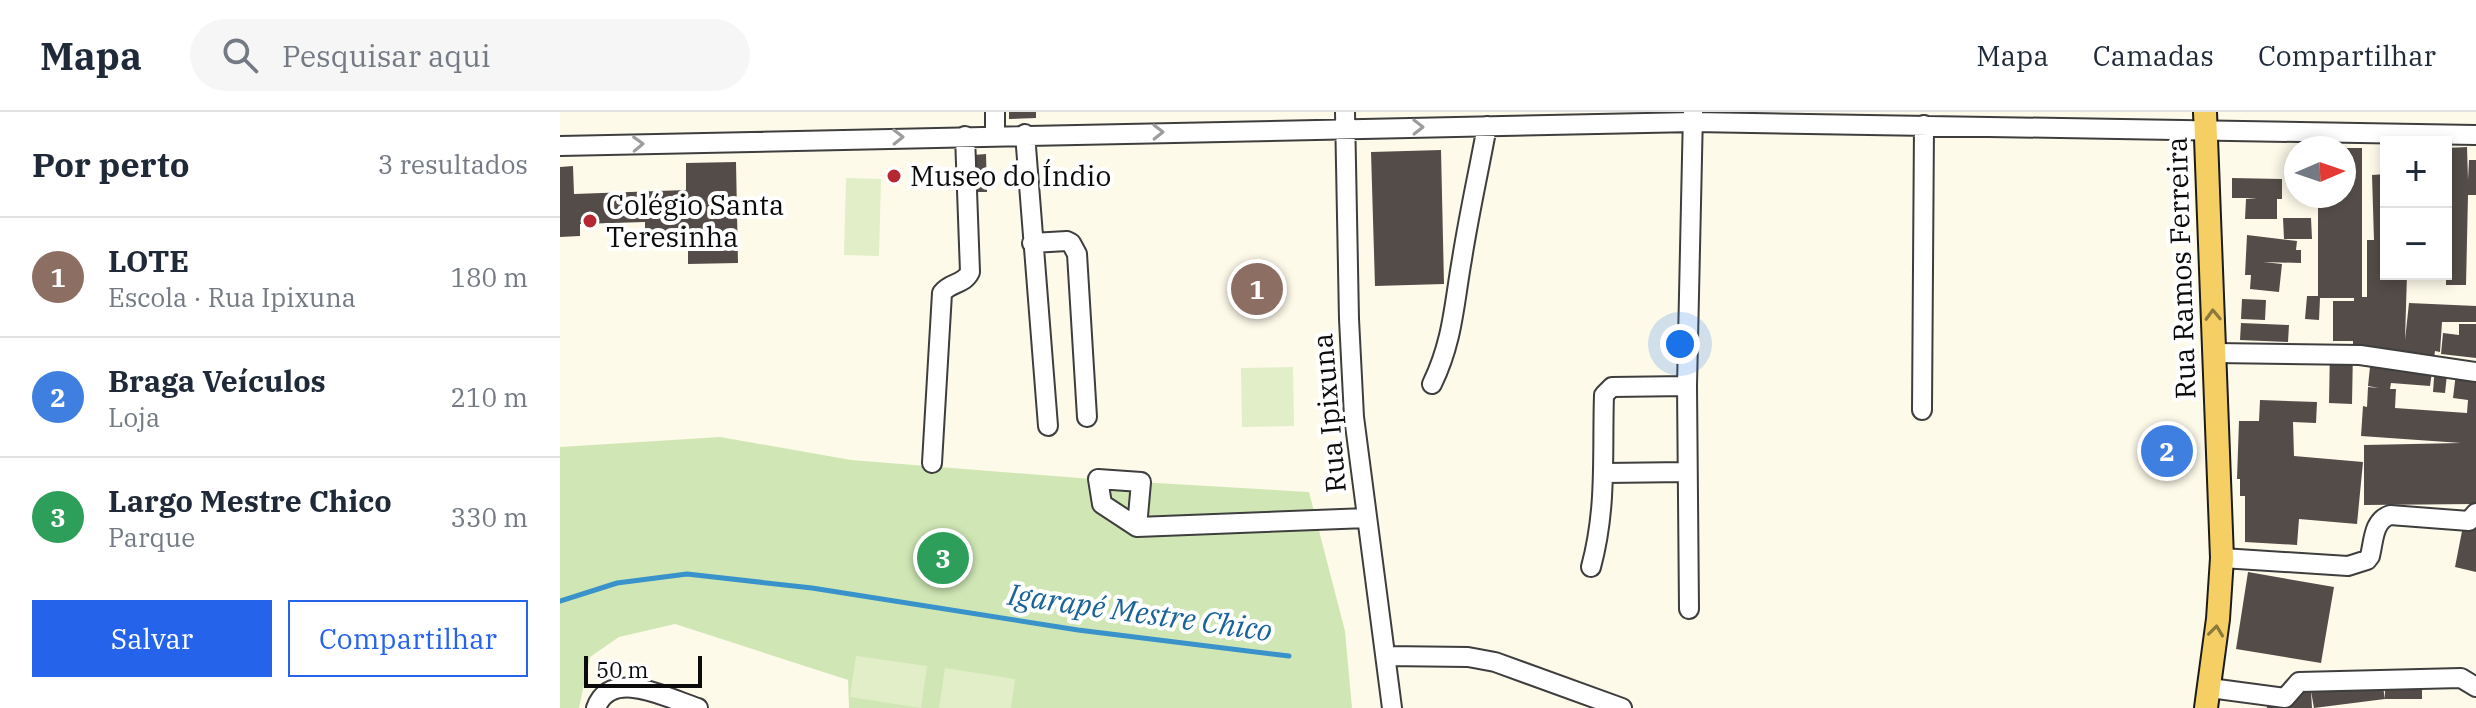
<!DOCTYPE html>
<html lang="pt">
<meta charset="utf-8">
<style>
body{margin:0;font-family:"IBM Plex Serif",serif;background:#f6f6f7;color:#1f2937}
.controls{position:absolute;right:24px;top:24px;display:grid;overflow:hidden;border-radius:0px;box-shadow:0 4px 12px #0003}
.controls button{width:72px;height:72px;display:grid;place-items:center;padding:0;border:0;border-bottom:2px solid #e0e1e3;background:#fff;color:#1f2937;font:40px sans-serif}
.compass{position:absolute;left:1724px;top:24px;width:72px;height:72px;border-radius:50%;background:#fff;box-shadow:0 4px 12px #0003;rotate:88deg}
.scale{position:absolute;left:24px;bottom:20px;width:118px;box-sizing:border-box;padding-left:8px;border:4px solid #0b0b0b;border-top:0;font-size:22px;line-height:28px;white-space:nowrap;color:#0b0b0b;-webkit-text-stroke:6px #fff;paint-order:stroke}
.you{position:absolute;left:1120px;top:232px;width:28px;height:28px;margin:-20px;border:6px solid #fff;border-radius:50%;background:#1a73e8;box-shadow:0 0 0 12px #1a73e833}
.badge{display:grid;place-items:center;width:52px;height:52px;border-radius:50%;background:#2563eb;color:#fff;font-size:26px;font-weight:700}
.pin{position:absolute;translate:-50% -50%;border:4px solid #fff;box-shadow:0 2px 8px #0006}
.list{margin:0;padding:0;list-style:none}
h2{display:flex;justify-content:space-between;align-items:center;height:104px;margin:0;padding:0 32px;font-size:34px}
h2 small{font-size:26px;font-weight:400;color:#747a83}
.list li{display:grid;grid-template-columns:52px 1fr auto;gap:24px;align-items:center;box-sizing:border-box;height:120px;padding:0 32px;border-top:2px solid #e0e1e3}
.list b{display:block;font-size:30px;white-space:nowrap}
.list p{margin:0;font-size:26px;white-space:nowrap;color:#747a83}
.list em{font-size:26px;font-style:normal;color:#747a83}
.actions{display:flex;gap:16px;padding:24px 32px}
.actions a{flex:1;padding:18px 0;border:2px solid #2563eb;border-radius:0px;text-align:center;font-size:28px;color:#2563eb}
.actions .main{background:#2563eb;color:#fff}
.icon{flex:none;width:44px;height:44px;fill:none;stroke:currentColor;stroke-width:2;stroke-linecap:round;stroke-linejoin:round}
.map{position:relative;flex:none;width:1916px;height:596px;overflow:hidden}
header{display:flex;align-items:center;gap:48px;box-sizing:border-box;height:112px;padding:0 40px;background:#fff;border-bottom:2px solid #e0e1e3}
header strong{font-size:38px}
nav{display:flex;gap:44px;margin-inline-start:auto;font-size:28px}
.search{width:560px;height:72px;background:#f6f6f7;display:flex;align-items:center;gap:20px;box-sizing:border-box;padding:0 28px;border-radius:44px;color:#747a83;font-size:30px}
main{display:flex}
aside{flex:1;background:#fff}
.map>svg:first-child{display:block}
</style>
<header>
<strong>Mapa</strong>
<div class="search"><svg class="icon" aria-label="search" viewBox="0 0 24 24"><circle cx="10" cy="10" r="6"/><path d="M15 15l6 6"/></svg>Pesquisar aqui</div>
<nav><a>Mapa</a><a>Camadas</a><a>Compartilhar</a></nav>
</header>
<main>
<aside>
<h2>Por perto<small>3 resultados</small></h2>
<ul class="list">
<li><span class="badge" style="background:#8d6e63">1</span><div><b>LOTE</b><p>Escola · Rua Ipixuna</p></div><em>180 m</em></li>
<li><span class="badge" style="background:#3f7fe0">2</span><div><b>Braga Veículos</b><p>Loja</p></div><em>210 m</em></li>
<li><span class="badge" style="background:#2e9e5b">3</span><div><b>Largo Mestre Chico</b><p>Parque</p></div><em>330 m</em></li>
</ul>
<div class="actions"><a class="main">Salvar</a><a>Compartilhar</a></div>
</aside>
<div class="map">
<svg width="1916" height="596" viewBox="0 0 1916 596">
<rect width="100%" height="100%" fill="#fefaea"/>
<!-- green -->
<path fill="#d0e7b5" d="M160,325L291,348L545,368L749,380L785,519L792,596H289L288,568L115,512L59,525L30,545L19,596H0V335Z"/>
<!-- pitch -->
<path fill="#e1eec7" d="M286,66L321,67L319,144L284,143Z
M733,255L734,314L682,315L681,256Z
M296,544L367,554L361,596L290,585Z
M385,556L455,567L451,596H379Z"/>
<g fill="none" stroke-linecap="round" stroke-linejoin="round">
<!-- stream -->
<path stroke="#3992c9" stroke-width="5" d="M0,489L57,471L127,462L252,476L518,518L729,544"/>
</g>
<!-- building -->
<path fill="#534c48" d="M449,0H476V6L449,7Z
M1907,35L1908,68L1909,48H1916V83H1908L1906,173H1886V36Z
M1784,36H1802V185H1807V128H1814L1812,63L1826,62V162H1847L1845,228L1849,191L1916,194V210H1882L1880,240L1875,239L1870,274L1831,271L1830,277H1836L1835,296L1907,301L1908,288L1893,286L1897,253L1916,256V392L1804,393V333L1901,331L1801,324L1803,294L1807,295L1808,275L1819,276L1808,274L1812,236H1793V229H1773V189H1794V186H1760L1759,208L1745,207L1747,184H1758V84H1784Z
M881,38L884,172L815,174L811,40Z
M426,42L427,80H413V43Z
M176,50L178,151L128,152V121L85,123V110L20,112V124L0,125V55L13,54L14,82L126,78V88V51Z
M1672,66L1722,67V87H1717V107H1685L1686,87L1697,86H1672Z
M1723,106H1751L1752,127H1724Z
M1687,123L1737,129L1736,138H1741V151L1703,150L1722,152L1719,180L1690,177L1691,163H1685Z
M1682,187L1706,188L1705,208L1681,207Z
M1681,211L1729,213L1728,230L1680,228Z
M1899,212H1916V246L1881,242L1883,221L1899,223Z
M1770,237L1793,238L1792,292L1769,291Z
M1875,252L1888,253L1885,281L1873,280Z
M1700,288L1757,290L1756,311L1733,310L1734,344L1803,350L1797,412L1739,407L1737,433L1685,430V384H1680V367H1677L1679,309H1699Z
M1904,409L1916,412V460L1895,455Z
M1688,460L1774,475L1761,551L1676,537Z
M1821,563L1825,587V564H1862V587H1825L1754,596L1751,579L1752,596H1707L1705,578L1751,574Z"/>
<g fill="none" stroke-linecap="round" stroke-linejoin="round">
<!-- minor casing -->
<g stroke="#3e3e3e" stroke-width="22">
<path id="minor" d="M435,0V23
M785,0L789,207L794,305L832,596
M465,22L488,314
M0,34L1134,10L1916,23
M472,131L507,129L511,131L517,142L527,305
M1655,241L1800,243L1916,260
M872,272C893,229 894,192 902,147C909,102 919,58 927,14
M1362,298L1364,13
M372,351L382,181C390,170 404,173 410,160L405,24
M1045,361L1127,360
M577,415L542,392L538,367L581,370L577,415L807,406
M1662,446L1788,454L1807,448L1810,444C1814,428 1813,409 1830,403L1909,409L1916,401
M1031,455C1047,396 1042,343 1044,283L1052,275L1127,274
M1129,497L1127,274L1133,0
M827,544L908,545L935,550L1062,596
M1650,576L1725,586L1739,570L1901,566L1916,575
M36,596C51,555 109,587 138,596"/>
</g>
<!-- major casing -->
<g stroke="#1c1c1c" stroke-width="26">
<path id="major" d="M1645,0L1662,446L1658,507L1646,596"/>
</g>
<!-- minor -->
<use href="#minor" stroke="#fff" stroke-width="18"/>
<!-- major -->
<use href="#major" stroke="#f5cf64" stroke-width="22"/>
</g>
<!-- one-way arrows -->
<defs><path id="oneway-chevron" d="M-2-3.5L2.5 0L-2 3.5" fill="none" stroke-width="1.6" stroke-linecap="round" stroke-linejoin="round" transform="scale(2)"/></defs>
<g stroke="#9d9d9d">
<use href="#oneway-chevron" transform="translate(858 15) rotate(-1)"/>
<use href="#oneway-chevron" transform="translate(598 20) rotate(-1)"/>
<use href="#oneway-chevron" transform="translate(338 25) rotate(-1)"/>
<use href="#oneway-chevron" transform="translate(78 32) rotate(-2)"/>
</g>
<g stroke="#8c773c">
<use href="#oneway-chevron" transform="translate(1653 203) rotate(-92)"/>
<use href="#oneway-chevron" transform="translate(1656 519) rotate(-83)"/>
</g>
<!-- markers -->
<g fill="#b62831" stroke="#fff" stroke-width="3">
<circle cx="334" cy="64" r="8"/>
<circle cx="30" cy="109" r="8"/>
</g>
<g text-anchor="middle" stroke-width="8" stroke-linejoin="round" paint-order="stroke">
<!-- poi labels -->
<g font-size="28" fill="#0b0b0b" stroke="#fff" text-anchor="start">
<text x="350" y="74">Museo do Índio</text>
<text x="46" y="103">Colégio Santa<tspan x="46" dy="32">Teresinha</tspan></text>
</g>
<!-- street labels -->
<g font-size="28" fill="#0b0b0b" stroke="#fff">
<text transform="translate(1621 156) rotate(-92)" y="10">Rua Ramos Ferreira</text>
<text transform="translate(769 301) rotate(-95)" y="10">Rua Ipixuna</text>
</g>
<!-- water labels -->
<g font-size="30" font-style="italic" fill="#196398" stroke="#fff">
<text transform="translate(580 501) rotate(8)" y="10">Igarapé Mestre Chico</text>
</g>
</g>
</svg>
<div class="controls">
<button>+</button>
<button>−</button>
</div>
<svg class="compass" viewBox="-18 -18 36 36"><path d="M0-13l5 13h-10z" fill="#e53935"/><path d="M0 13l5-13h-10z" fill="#747a83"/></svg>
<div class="scale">50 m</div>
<div class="you"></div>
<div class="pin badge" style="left:697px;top:177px;background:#8d6e63">1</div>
<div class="pin badge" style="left:1607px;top:339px;background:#3f7fe0">2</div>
<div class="pin badge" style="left:383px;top:446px;background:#2e9e5b">3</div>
</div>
</main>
